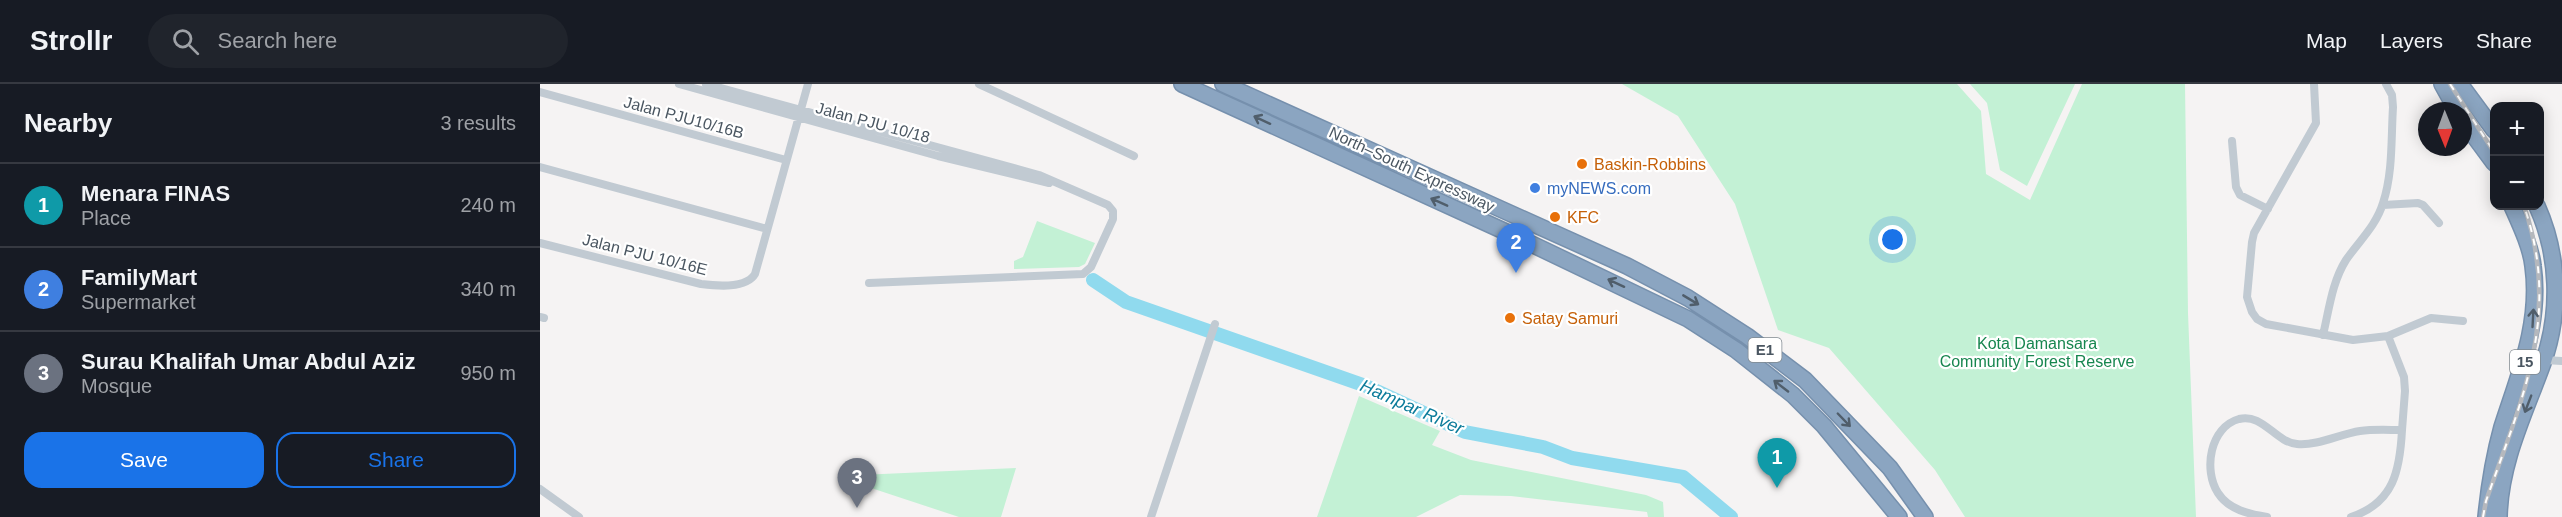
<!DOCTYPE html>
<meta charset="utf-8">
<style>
body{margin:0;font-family:Helvetica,sans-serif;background:#20242c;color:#f1f3f6}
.controls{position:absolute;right:18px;top:18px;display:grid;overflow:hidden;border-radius:12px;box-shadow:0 3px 15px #0003}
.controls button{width:54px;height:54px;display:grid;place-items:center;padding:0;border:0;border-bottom:2px solid #363941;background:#171b24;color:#f1f3f6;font:30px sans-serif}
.compass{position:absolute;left:1878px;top:18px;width:54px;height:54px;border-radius:50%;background:#171b24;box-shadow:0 3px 15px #0003;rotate:179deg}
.you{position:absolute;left:1353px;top:156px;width:21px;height:21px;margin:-15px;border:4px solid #fff;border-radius:50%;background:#1a73e8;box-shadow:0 0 0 9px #1a73e833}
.badge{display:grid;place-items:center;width:39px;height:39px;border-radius:50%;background:#1a73e8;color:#fff;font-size:20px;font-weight:700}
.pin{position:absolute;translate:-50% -50px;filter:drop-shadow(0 2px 3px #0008)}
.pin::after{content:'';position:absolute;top:32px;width:21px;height:18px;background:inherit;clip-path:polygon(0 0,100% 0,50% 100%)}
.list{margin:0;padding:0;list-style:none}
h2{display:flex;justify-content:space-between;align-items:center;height:78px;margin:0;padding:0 24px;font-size:26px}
h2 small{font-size:20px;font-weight:400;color:#9ea1a6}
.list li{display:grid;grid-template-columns:39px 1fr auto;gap:18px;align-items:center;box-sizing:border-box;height:84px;padding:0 24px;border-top:2px solid #363941}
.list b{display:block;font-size:22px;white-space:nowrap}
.list p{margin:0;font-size:20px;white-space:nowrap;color:#9ea1a6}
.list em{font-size:20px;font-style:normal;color:#9ea1a6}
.actions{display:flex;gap:12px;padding:18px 24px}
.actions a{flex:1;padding:14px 0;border:2px solid #1a73e8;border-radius:18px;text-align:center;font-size:21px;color:#1a73e8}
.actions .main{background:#1a73e8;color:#fff}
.icon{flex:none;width:33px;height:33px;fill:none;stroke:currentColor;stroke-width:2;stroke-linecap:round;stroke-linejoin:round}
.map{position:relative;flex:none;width:2022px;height:433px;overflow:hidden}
header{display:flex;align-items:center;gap:36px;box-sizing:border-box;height:84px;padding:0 30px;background:#171b24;border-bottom:2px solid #363941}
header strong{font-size:28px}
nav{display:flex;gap:33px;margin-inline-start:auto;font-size:21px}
.search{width:420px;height:54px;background:#20242c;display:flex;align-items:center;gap:15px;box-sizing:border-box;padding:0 21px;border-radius:33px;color:#9ea1a6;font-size:22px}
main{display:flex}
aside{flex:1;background:#171b24}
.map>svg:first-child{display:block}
</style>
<header>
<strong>Strollr</strong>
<div class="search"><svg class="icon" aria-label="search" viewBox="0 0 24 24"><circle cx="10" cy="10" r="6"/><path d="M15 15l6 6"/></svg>Search here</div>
<nav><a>Map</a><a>Layers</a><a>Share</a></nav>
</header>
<main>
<aside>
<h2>Nearby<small>3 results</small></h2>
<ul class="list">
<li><span class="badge" style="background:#0f9aa8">1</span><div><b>Menara FINAS</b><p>Place</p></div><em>240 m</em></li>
<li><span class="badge" style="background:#3f7fe0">2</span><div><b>FamilyMart</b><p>Supermarket</p></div><em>340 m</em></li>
<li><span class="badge" style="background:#6b7280">3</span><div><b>Surau Khalifah Umar Abdul Aziz</b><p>Mosque</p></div><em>950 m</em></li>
</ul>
<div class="actions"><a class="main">Save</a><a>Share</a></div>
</aside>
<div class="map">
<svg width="2022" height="433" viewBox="0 0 2022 433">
<rect width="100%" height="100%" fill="#f5f3f3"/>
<!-- green -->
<path fill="#c3f1d5" d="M1082,0H1417L1441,27L1446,90L1490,116L1542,0H1645L1648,229L1656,433H1425L1395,386L1289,264L1238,246L1195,120L1138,32Z
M1430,0H1535L1487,102L1460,86L1447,19Z
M497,137L555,159L545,180L539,183L474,185V177L483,173Z
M819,312L900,347L892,361L931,376L1106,411L1123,418L1124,433H1108L1107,428L971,412L920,411L876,433H777Z
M476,384L461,433H419L319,400L320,391Z"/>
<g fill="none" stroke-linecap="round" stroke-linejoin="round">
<!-- river -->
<path stroke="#90daee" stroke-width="14" d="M553,196L586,218L826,302L925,348L1003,363L1032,374L1143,393L1191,433"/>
<!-- highway casing -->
<g stroke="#7690ad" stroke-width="18">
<path id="highway" d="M642,0L977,153L1148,235L1196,266L1253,311L1284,342L1359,433
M683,0L1087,182L1148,214L1207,252L1265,296L1350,384L1385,433
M1902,0L1917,27
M1920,0L1954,46
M1923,37L1954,79
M1946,433C1949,403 1954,372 1962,343C1979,290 2001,239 1993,182C1991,163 1980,140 1972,122
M1959,433C1960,378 1985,329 2003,279C2021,228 2019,171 1997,122"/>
</g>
<!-- street -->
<path stroke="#c1cad2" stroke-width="8" d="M139,0L398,72L509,99
M166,0L499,91L568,121L573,127V135L551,183L543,190L329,199
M439,0L594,72
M1774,0L1776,39L1714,149L1712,158L1707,213L1712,228L1717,235L1726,240L1813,256L1848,252L1891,234L1923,237
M0,8L246,76
M1692,57L1696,103L1700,111L1728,125
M0,83L227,145
M1843,121L1878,119L1883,121L1899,139
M0,159L161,200C177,202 206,205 215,190L268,0
M0,233L4,234
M1783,251C1789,226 1792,198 1806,176C1819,157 1836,142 1843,119C1853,89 1851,55 1853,23L1852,11L1846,0
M1848,252L1864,293L1865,307L1862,346
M2004,276L2022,277
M0,405L39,433
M611,433L675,240
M1727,433C1709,430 1689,426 1678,409C1663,386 1670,343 1699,335C1723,329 1735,358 1757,360C1777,362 1800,350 1820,347C1833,345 1848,346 1862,346C1860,386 1854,419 1811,433"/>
<!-- highway -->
<use href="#highway" stroke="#8ba5c1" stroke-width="15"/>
<!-- rail casing -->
<g stroke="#b5b8bd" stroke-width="4.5">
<path id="rail" d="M1910,0L1954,68
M1943,433L1946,417C1982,314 2022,231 1984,122"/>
</g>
<!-- rail -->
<use href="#rail" stroke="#fff" stroke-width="2" stroke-dasharray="7" stroke-linecap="butt"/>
</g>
<!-- one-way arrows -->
<defs><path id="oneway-shaft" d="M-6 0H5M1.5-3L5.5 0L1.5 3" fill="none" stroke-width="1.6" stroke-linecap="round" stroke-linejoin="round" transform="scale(1.5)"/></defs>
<g stroke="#505e6b">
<use href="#oneway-shaft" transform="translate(722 36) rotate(-155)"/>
<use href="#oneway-shaft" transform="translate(899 118) rotate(-156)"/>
<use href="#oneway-shaft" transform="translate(1076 199) rotate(-155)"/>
<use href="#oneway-shaft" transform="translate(1151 216) rotate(31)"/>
<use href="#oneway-shaft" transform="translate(1993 234) rotate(-87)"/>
<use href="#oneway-shaft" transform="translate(1241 302) rotate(-142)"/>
<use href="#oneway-shaft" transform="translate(1988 320) rotate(111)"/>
<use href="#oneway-shaft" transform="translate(1304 336) rotate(46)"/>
</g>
<!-- markers -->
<g fill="#e8710a" stroke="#fff" stroke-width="2">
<circle cx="1042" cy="80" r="6"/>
<circle cx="1015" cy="133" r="6"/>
<circle cx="970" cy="234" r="6"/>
</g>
<circle fill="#3f7fe0" stroke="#fff" stroke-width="2" cx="995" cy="104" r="6"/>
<g text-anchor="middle" stroke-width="4.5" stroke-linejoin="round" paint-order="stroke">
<!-- shield labels -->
<g fill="#fff" stroke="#808990" stroke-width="1.5">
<rect x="1208.5" y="254" width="33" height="24" rx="4.5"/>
<rect x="1970" y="266" width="30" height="24" rx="4.5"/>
</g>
<g font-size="15" font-weight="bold" fill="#4a5661">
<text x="1225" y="271">E1</text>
<text x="1985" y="283">15</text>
</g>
<!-- street labels -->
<g font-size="16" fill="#4a5661" stroke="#fff">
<text transform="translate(144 33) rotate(15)" y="6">Jalan PJU10/16B</text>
<text transform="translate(333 38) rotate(15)" y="6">Jalan PJU 10/18</text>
<text transform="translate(872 85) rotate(25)" y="6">North–South Expressway</text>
<text transform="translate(105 170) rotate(14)" y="6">Jalan PJU 10/16E</text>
</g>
<!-- food labels -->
<g font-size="16" fill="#c56008" stroke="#fff" text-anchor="start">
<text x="1054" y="86">Baskin-Robbins</text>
<text x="1027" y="139">KFC</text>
<text x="982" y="240">Satay Samuri</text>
</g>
<!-- shop labels -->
<g font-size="16" fill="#366cbe" stroke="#fff" text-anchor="start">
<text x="1007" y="110">myNEWS.com</text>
</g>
<!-- park labels -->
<g font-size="16" fill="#17864f" stroke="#fff">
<text x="1497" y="265">Kota Damansara<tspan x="1497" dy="18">Community Forest Reserve</tspan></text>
</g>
<!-- water labels -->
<g font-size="18" font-style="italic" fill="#0c7c9b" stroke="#fff">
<text transform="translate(872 323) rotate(24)" y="6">Hampar River</text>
</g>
</g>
</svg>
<div class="controls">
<button>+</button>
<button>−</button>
</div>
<svg class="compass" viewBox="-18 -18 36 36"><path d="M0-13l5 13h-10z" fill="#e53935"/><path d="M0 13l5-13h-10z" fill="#9ea1a6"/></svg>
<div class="you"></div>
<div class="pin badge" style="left:1237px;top:404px;background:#0f9aa8">1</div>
<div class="pin badge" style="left:976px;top:189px;background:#3f7fe0">2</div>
<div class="pin badge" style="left:317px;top:424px;background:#6b7280">3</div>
</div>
</main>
